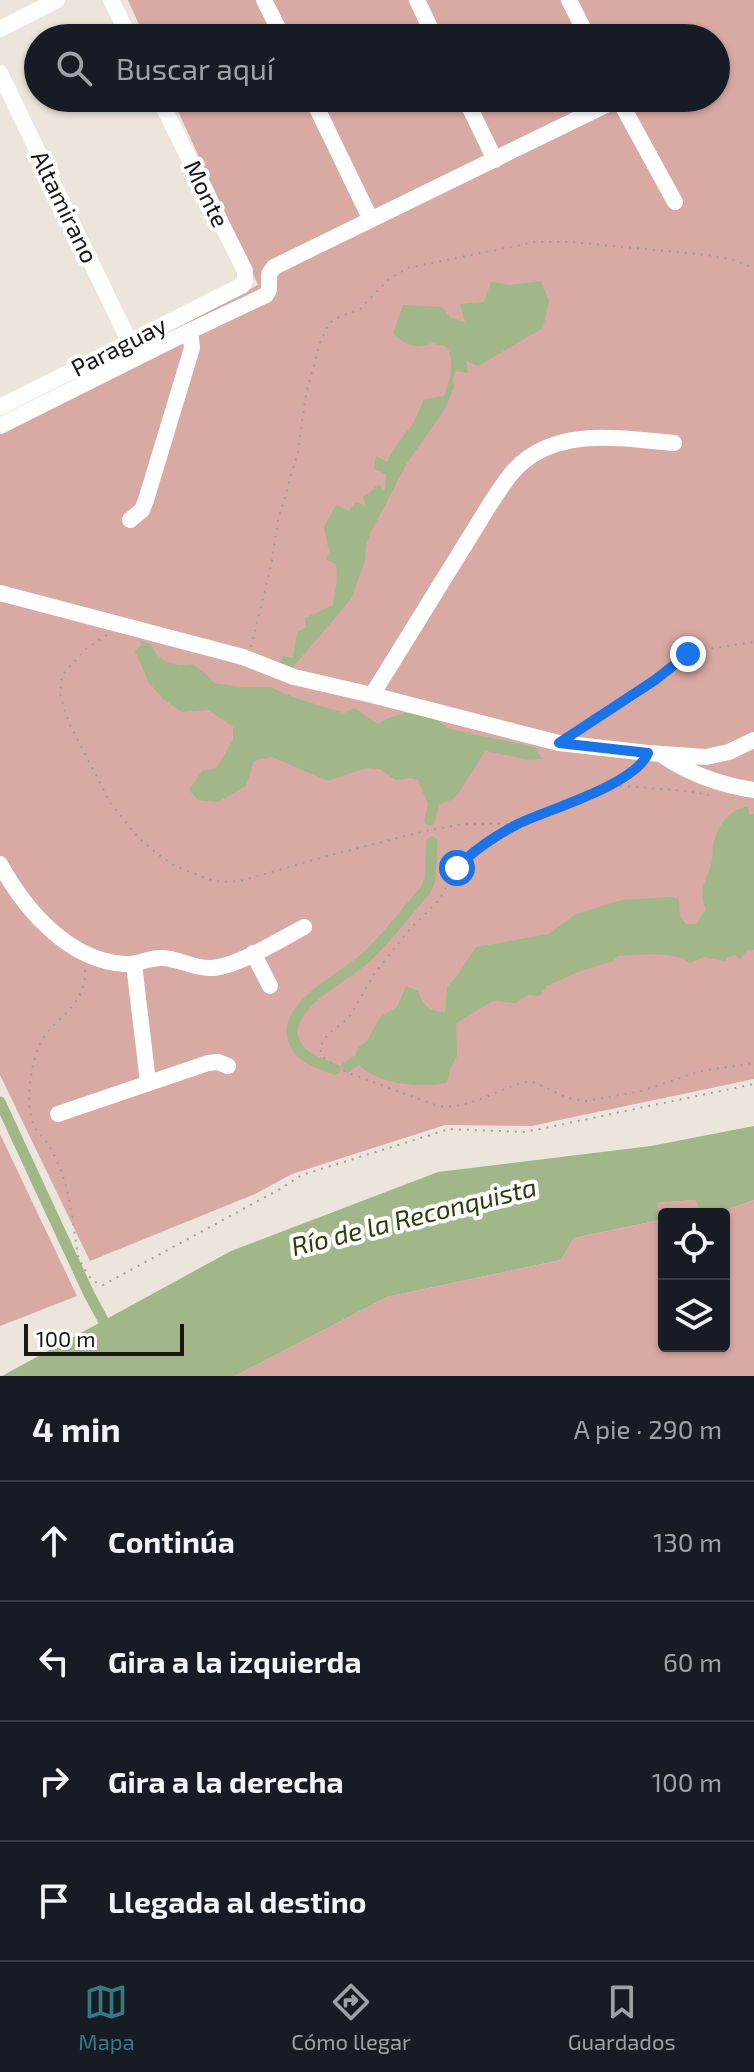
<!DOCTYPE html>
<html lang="es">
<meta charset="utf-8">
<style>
body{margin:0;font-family:"Exo 2",sans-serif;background:#20242c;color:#f1f3f6}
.controls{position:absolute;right:24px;bottom:24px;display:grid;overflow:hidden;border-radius:8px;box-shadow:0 2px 6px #0004}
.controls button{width:72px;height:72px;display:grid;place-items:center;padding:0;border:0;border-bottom:2px solid #363941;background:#171b24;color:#f1f3f6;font:40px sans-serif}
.scale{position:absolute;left:24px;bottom:20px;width:160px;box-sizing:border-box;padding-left:8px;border:4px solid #191713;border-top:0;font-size:22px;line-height:28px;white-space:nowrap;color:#191713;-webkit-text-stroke:6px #fff;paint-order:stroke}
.stop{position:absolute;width:24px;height:24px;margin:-18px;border:6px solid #1a73e8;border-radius:50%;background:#fff}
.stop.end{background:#1a73e8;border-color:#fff;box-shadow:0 2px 8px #0008}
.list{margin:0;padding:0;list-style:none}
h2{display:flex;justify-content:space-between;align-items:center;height:104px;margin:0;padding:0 32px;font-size:34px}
h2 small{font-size:26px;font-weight:400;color:#9ea1a6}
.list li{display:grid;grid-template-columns:52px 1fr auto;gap:24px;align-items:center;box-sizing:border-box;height:120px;padding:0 32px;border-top:2px solid #363941}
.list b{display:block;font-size:30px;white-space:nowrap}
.list em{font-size:26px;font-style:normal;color:#9ea1a6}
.icon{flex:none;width:44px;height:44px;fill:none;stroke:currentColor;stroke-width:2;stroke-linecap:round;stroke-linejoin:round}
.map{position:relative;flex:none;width:754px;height:1376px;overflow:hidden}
.search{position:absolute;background:#171b24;box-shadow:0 2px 6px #0004;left:24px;right:24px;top:24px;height:88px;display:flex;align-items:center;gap:20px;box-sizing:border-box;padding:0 28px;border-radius:44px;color:#9ea1a6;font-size:30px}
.sheet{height:584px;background:#171b24}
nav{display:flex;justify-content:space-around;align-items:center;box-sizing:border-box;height:112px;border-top:2px solid #363941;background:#171b24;font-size:22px;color:#9ea1a6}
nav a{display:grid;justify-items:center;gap:4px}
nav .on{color:#337b83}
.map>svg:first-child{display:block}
</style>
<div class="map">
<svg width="754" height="1376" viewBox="0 0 754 1376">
<rect width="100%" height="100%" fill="#ebe5db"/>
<!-- green -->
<path fill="#d9a9a3" d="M128,0H754V1079L531,1126L445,1125L292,1174L255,1194L90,1261L0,1075V422L258,285L172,98H716V38H145Z
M0,1134L77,1296L0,1326Z
M695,1200L701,1214H664V1346H724V1214H715L754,1200V1376H235L387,1297L561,1260L574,1238L660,1220L656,1203Z"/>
<!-- water -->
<path fill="#a1b789" d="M541,281L549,301L543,328L478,366L466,361L468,373L455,371L453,380L454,387L445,409L407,463L371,532L366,546L365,561L351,599L288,673L280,665L283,656L293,658L297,632L306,627L305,618L333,605L337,580L336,564L326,560L329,552L324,527L336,505L349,511L355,502L365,505L363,496L369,493L378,484L385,491L386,474L374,469L376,456L387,462L396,446L414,422L424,399L444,396C450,381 455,362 447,347L432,343C415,350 405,345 393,333L403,305L442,307L450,317L465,322L460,304L484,302L491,282L509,285Z
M138,639L151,645L158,656L165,661L179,665L193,664L206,674L214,683L242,687H270L298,699L344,713L354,708L378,724L391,717L409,712L433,717L449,729L535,747L542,759L530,760L485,751L459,793L453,799L433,807L428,804L418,780L411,778L395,780L380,769L367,768L328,781L272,757L254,761L246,786L218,802L198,800L189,790L202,771L216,768L233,740V727L208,710L182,712L163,699L149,683L135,651L142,644Z
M748,807L749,814H754V950H747L740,959L735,955L728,957L725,961L704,957L690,963C676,950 637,955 618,956L613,961L578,972L547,986L539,996L528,995L516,1003L493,1001L456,1023L457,1056L450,1069L447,1083C420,1088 374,1085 356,1061V1053L359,1047L367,1041L380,1017L397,1007L406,986L418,991C423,1006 429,1011 445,1012L447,987L457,976L476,947L549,934L574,915L621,900L670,897L679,899L680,916L686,924H696L706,910C697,889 707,881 712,861C713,854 712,847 714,841C719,824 730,808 748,807Z
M754,1126V1200L715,1214H701L695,1200L657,1203L660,1220L574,1238L561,1260L387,1297L235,1376H2L231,1251L438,1172L651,1146Z"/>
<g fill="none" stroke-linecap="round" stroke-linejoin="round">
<!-- canal -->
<path stroke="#a1b789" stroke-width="11" d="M430,820L433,807
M347,1067L356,1061
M335,1069C317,1063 298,1057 293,1038C284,1006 342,978 363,960C386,940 405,913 425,891L430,880L432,842
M0,1102L89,1294L103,1320L107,1334"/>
<!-- path -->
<path stroke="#a49f97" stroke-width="2" stroke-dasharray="2 6" stroke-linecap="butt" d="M107,635L87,648L62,675L60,694L69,723L111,804L138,837L156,853L175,866L214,881L230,882L244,880L323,857L421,832L463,824H517L611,785L638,767
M251,647L271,566L278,521L298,452L306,394L320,343L329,323L337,318L360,309L388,280L407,268L535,242H572L707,255L731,259L754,268
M576,731L655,680L688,654L700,650L754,642
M612,785L686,791L709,795
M516,825L481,846L462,862L438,901L409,930L374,974L349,1018L328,1034L320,1047L321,1053L325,1059L346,1072L438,1106C470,1110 496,1089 526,1082H533L568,1098L586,1101L641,1091L701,1071L754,1063
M85,970C86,1013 44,1019 35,1057C30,1076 26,1104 33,1124C36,1131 43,1137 48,1144C55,1155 61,1170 65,1183C72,1206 74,1232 78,1256C83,1267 90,1283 103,1285L280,1189L302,1175L443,1131L449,1129L523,1132L540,1129L754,1084"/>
<!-- minor -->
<path stroke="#fff" stroke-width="16" d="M111,0L130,38
M264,0L283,38
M417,0L435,38
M569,0L588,38
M0,29L57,0
M0,73L129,341
M312,98L371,220
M465,98L495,160
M618,98L675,202
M0,407L243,285L245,279V271L159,98
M0,426L190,331
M130,520L142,510L146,500L192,348L190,331L266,295L269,290V274L274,267L618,99
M0,593L243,657L294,677L372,695L559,743L648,753L706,757L729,752L754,740
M372,695L492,501C502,486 513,468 528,458C569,428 627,439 674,443
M662,755C691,775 720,785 754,790
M0,864C25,910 69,961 125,964C137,965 148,958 161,958C178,958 192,968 209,968C234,969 281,939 304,927
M253,953L270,986
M134,964L148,1082
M58,1114L208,1063L218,1062L228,1066"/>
</g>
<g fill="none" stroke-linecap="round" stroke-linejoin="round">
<!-- route -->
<path stroke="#1a73e8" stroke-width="10" d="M457,868C472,851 498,834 518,824C549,809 635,785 648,753L559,743L655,680L688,654"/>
</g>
<g text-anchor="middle" stroke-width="8" stroke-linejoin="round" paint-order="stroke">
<!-- street labels -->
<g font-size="24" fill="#191713" stroke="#fff">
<text transform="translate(206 194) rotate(64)" y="8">Monte</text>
<text transform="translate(64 207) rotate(64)" y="8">Altamirano</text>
<text transform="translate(119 347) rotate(-27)" y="8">Paraguay</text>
</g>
<!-- water labels -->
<g font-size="26" font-style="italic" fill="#293d0a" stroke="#fff">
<text transform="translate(414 1217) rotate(-14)" y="9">Río de la Reconquista</text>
</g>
</g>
</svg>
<div class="controls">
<button><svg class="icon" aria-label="locate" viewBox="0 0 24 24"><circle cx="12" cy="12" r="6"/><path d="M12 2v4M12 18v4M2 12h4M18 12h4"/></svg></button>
<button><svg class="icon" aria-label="layers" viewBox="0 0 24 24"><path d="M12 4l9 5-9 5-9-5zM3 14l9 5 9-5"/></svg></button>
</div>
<div class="scale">100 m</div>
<div class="stop" style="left:457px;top:868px"></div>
<div class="stop end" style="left:688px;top:654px"></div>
<div class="search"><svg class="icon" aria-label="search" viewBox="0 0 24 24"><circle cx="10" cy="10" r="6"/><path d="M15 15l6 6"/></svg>Buscar aquí</div>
</div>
<section class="sheet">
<h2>4 min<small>A pie · 290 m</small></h2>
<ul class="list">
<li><svg class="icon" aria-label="ahead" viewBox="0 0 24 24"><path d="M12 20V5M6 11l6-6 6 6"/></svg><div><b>Continúa</b></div><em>130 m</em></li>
<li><svg class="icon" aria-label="left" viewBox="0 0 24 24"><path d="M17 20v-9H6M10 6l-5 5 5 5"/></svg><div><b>Gira a la izquierda</b></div><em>60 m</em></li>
<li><svg class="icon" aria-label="right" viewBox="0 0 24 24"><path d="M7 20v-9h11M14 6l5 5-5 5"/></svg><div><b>Gira a la derecha</b></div><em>100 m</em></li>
<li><svg class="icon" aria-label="arrive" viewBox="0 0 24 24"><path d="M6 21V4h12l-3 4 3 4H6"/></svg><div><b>Llegada al destino</b></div></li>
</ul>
</section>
<nav>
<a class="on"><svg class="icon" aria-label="map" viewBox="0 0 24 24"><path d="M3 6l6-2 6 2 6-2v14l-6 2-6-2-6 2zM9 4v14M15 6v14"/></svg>Mapa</a>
<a><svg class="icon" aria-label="directions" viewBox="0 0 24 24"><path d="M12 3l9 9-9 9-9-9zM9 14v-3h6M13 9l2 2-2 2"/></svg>Cómo llegar</a>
<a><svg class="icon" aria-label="saved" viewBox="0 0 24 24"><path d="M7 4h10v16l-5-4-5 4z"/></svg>Guardados</a>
</nav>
